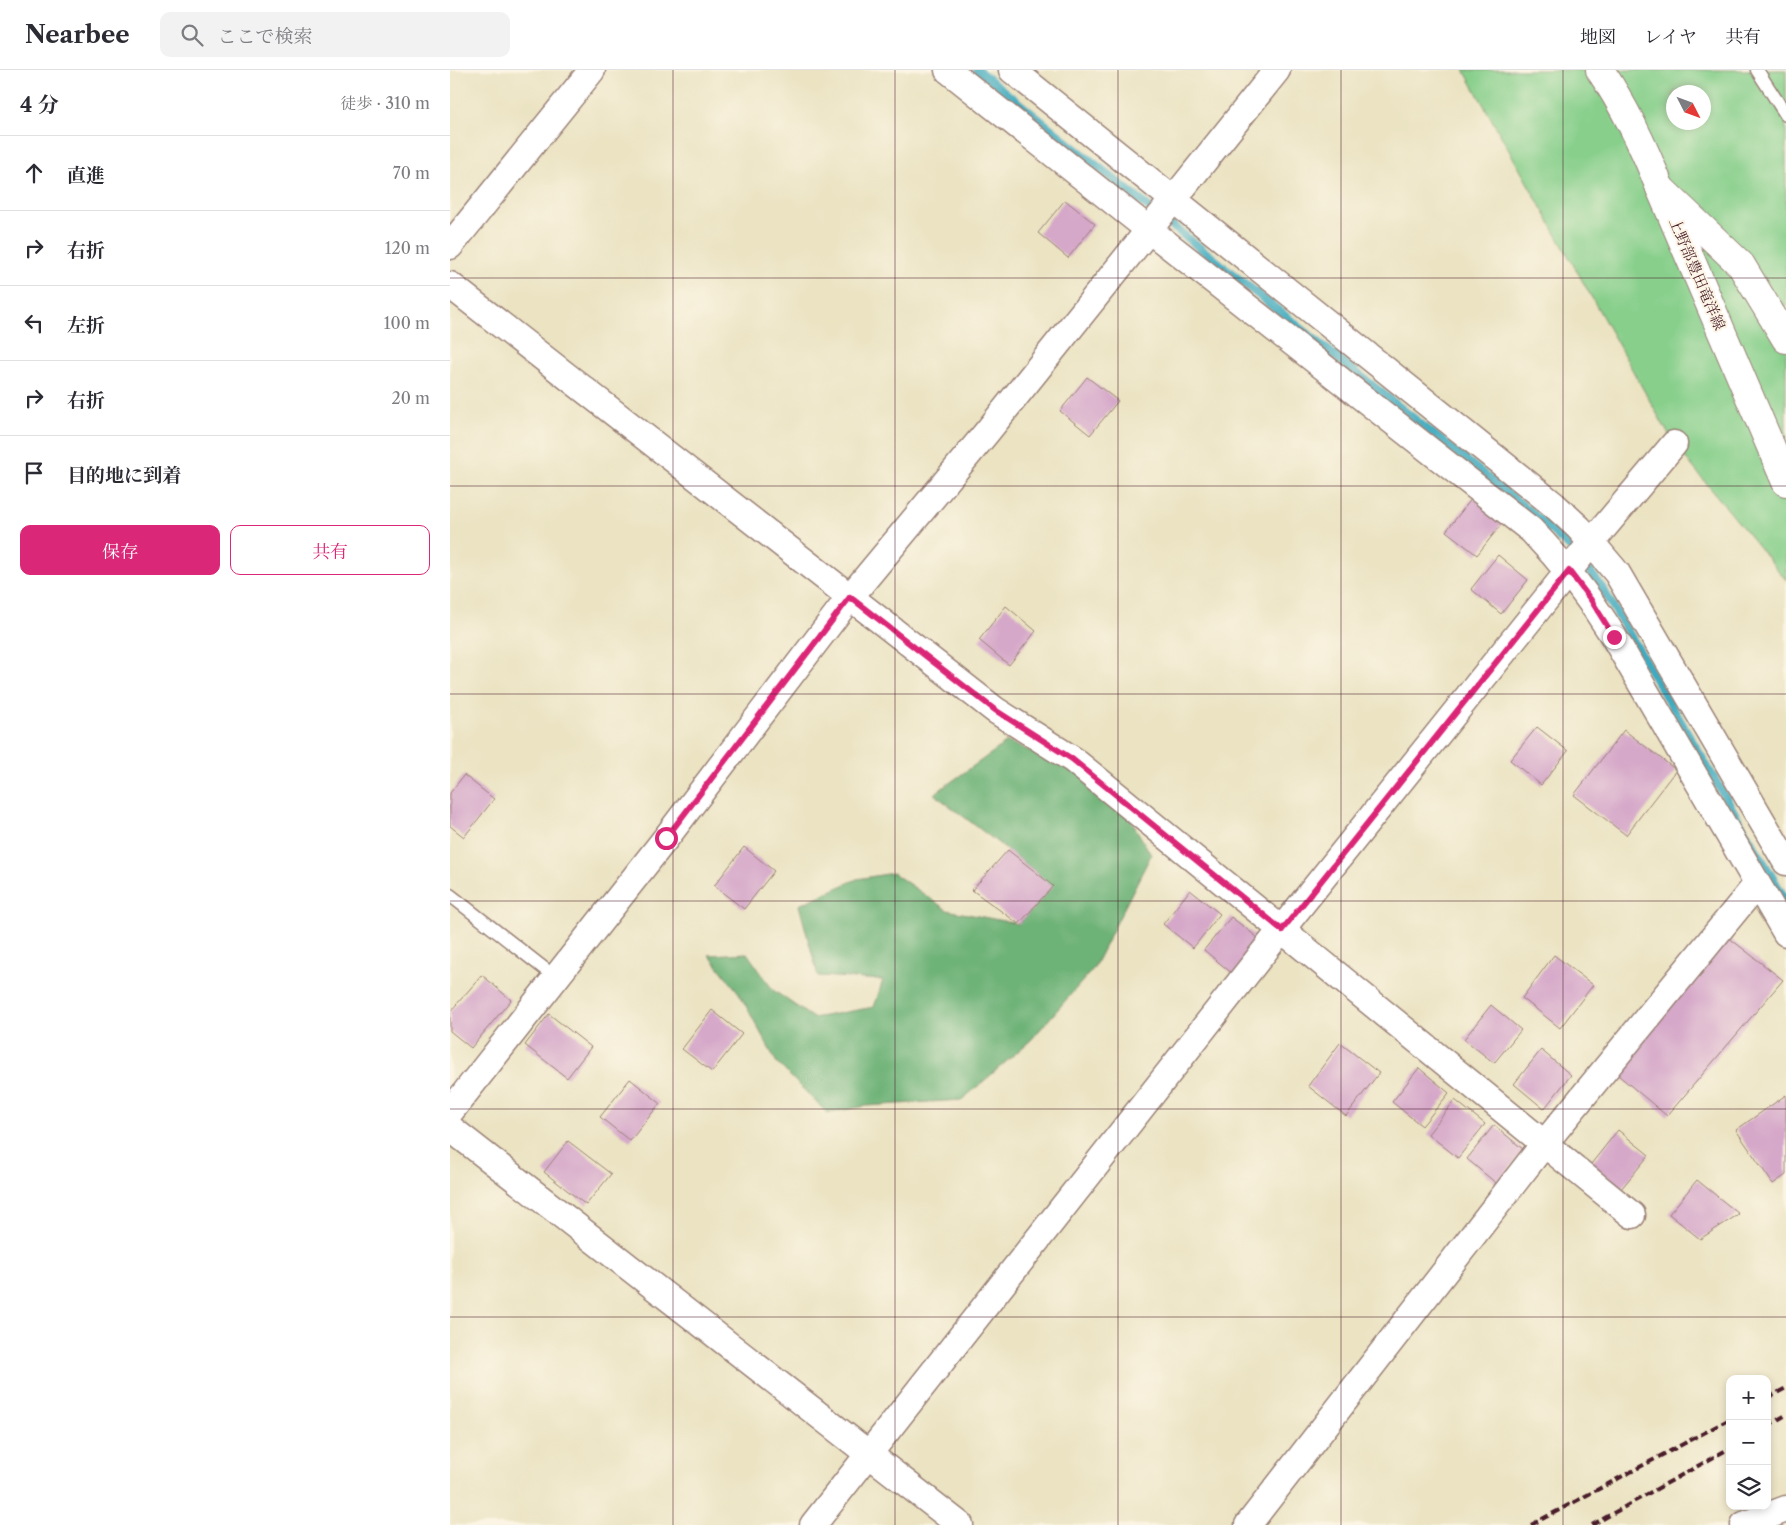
<!DOCTYPE html>
<html lang="ja">
<meta charset="utf-8">
<style>
body{margin:0;font-family:"Libre Caslon Text","Noto Serif JP",serif;background:#f2f2f3;color:#2b2b33}
.controls{position:absolute;right:15px;bottom:15px;display:grid;overflow:hidden;border-radius:10px;box-shadow:0 2px 8px #0003}
.controls button{width:45px;height:45px;display:grid;place-items:center;padding:0;border:0;border-bottom:1px solid #e1e1e2;background:#fff;color:#2b2b33;font:25px sans-serif}
.compass{position:absolute;left:1216px;top:15px;width:45px;height:45px;border-radius:50%;background:#fff;box-shadow:0 2px 8px #0003;rotate:132deg}
.stop{position:absolute;width:15px;height:15px;margin:-11px;border:4px solid #db2777;border-radius:50%;background:#fff}
.stop.end{background:#db2777;border-color:#fff;box-shadow:0 1px 5px #0008}
.list{margin:0;padding:0;list-style:none}
h2{display:flex;justify-content:space-between;align-items:center;height:65px;margin:0;padding:0 20px;font-size:21px}
h2 small{font-size:16px;font-weight:400;color:#7c7c81}
.list li{display:grid;grid-template-columns:32px 1fr auto;gap:15px;align-items:center;box-sizing:border-box;height:75px;padding:0 20px;border-top:1px solid #e1e1e2}
.list b{display:block;font-size:19px;white-space:nowrap}
.list em{font-size:16px;font-style:normal;color:#7c7c81}
.actions{display:flex;gap:10px;padding:15px 20px}
.actions a{flex:1;padding:11px 0;border:1px solid #db2777;border-radius:10px;text-align:center;font-size:18px;color:#db2777}
.actions .main{background:#db2777;color:#fff}
.icon{flex:none;width:28px;height:28px;fill:none;stroke:currentColor;stroke-width:2;stroke-linecap:round;stroke-linejoin:round}
.map{position:relative;flex:none;width:1336px;height:1455px;overflow:hidden}
header{display:flex;align-items:center;gap:30px;box-sizing:border-box;height:70px;padding:0 25px;background:#fff;border-bottom:1px solid #e1e1e2}
header strong{font-size:24px}
nav{display:flex;gap:28px;margin-inline-start:auto;font-size:18px}
.search{width:350px;height:45px;background:#f2f2f3;display:flex;align-items:center;gap:12px;box-sizing:border-box;padding:0 18px;border-radius:10px;color:#7c7c81;font-size:19px}
main{display:flex}
aside{flex:1;background:#fff}
.map>svg:first-child{display:block}
</style>
<header>
<strong>Nearbee</strong>
<div class="search"><svg class="icon" aria-label="search" viewBox="0 0 24 24"><circle cx="10" cy="10" r="6"/><path d="M15 15l6 6"/></svg>ここで検索</div>
<nav><a>地図</a><a>レイヤ</a><a>共有</a></nav>
</header>
<main>
<aside>
<h2>4 分<small>徒歩 · 310 m</small></h2>
<ul class="list">
<li><svg class="icon" aria-label="ahead" viewBox="0 0 24 24"><path d="M12 20V5M6 11l6-6 6 6"/></svg><div><b>直進</b></div><em>70 m</em></li>
<li><svg class="icon" aria-label="right" viewBox="0 0 24 24"><path d="M7 20v-9h11M14 6l5 5-5 5"/></svg><div><b>右折</b></div><em>120 m</em></li>
<li><svg class="icon" aria-label="left" viewBox="0 0 24 24"><path d="M17 20v-9H6M10 6l-5 5 5 5"/></svg><div><b>左折</b></div><em>100 m</em></li>
<li><svg class="icon" aria-label="right" viewBox="0 0 24 24"><path d="M7 20v-9h11M14 6l5 5-5 5"/></svg><div><b>右折</b></div><em>20 m</em></li>
<li><svg class="icon" aria-label="arrive" viewBox="0 0 24 24"><path d="M6 21V4h12l-3 4 3 4H6"/></svg><div><b>目的地に到着</b></div></li>
</ul>
<div class="actions"><a class="main">保存</a><a>共有</a></div>
</aside>
<div class="map">
<svg width="1336" height="1455" viewBox="0 0 1336 1455">
<rect width="100%" height="100%" fill="#fcf5e5"/>
<filter id="ink" filterUnits="userSpaceOnUse"><feTurbulence type="fractalNoise" baseFrequency=".02" numOctaves="2"/><feDisplacementMap in="SourceGraphic" scale="10" xChannelSelector="R" yChannelSelector="G"/><feConvolveMatrix kernelMatrix="1 2 1 2 8 2 1 2 1" color-interpolation-filters="sRGB"/></filter>
<filter id="wash" filterUnits="userSpaceOnUse"><feTurbulence type="fractalNoise" baseFrequency=".0096" numOctaves="4" result="noise"/><feDisplacementMap in="SourceGraphic" scale="20" xChannelSelector="R" yChannelSelector="G"/><feGaussianBlur stdDeviation="1.12" result="paint"/><feColorMatrix in="noise" values="0 0 0 0 0 0 0 0 0 0 0 0 0 0 0 0 0 1.4 0 .05"/><feComposite in="paint" operator="in"/></filter>
<g filter="url(#wash)">
<rect width="100%" height="100%" fill="#ebe3c2"/>
<!-- green -->
<path fill="#87cf8b" stroke="#68775b" fill-rule="evenodd" d="M1014,0H1336V510L1224,374ZM1224,22H1254V52H1224Z"/>
<!-- forest -->
<path fill="#6db277" stroke="#5c6851" d="M557,672L624,698L668,727L701,785L643,899L581,970L512,1030L416,1036L377,1043L327,993L289,923L259,885L297,883L323,920L363,948L424,937L433,910L368,906L349,835L407,809L443,803L497,840L569,854L593,827L590,805L484,724Z"/>
<g fill="none" stroke-linecap="round" stroke-linejoin="round">
<!-- stream -->
<path stroke="#41abc0" stroke-width="9" d="M527,0L1082,443L1121,478L1151,516L1336,831"/>
</g>
<g id="blocks">
<!-- building -->
<path fill="#d5a7c9" d="M615,130L645,154L618,188L588,163Z
M637,307L668,331L640,365L610,341Z
M1023,427L1054,451L1027,485L996,461Z
M1048,485L1078,510L1051,544L1021,519Z
M556,536L586,561L559,595L529,570Z
M1087,657L1118,681L1091,715L1060,690Z
M1174,660L1226,700L1176,765L1124,725Z
M14,705L44,729L14,767L0,756V723Z
M294,777L324,801L294,839L264,816Z
M558,780L603,816L569,854L522,820Z
M740,820L770,844L743,878L713,854Z
M781,847L812,871L784,905L754,880Z
M1269,860L1333,910L1217,1046L1168,1005Z
M1104,885L1143,915L1110,958L1072,928Z
M32,905L61,930L21,978L0,961V942Z
M1041,935L1071,960L1044,993L1014,969Z
M262,940L292,964L262,1002L232,979Z
M99,944L141,977L117,1008L75,975Z
M890,973L929,1003L896,1046L858,1016Z
M1091,980L1121,1005L1094,1039L1064,1014Z
M969,998L999,1023L972,1056L942,1032Z
M180,1009L210,1033L180,1071L150,1047Z
M1336,1025V1105L1323,1114L1286,1060Z
M1005,1030L1035,1054L1008,1088L978,1064Z
M1044,1055L1074,1080L1047,1114L1017,1089Z
M1168,1060L1199,1085L1171,1119L1141,1094Z
M118,1071L161,1104L136,1135L94,1102Z
M1247,1110L1289,1144L1250,1169L1219,1144Z"/>
</g>
</g>
<g filter="url(#ink)">
<use href="#blocks" fill-opacity="0" stroke="#9a8176" stroke-width="1"/>
<g fill="none" stroke-linecap="round" stroke-linejoin="round">
<!-- service casing -->
<g stroke="#9a8176" stroke-width="15">
<path id="service" d="M1307,0L1336,45
M0,825L105,907"/>
</g>
<!-- minor casing -->
<g stroke="#9a8176" stroke-width="29">
<path id="minor" d="M498,0L698,159L1081,460C1113,493 1140,528 1164,567L1336,863
M562,0L1104,435L1129,458L1167,503L1336,792
M0,176L142,0
M0,215L545,640L622,689L1182,1145
M0,1042L216,768L400,527L537,362L827,0
M0,1058L510,1455
M363,1455L831,860L1141,473L1224,374
M798,1455L1094,1074L1307,814
M1294,1455L1336,1439"/>
</g>
<!-- tertiary casing -->
<g stroke="#9a8176" stroke-width="30">
<path id="tertiary" d="M1210,118L1291,195L1336,269"/>
</g>
<!-- secondary casing -->
<g stroke="#9a8176" stroke-width="30">
<path id="secondary" d="M1150,0C1175,37 1194,77 1210,118L1336,412"/>
</g>
<!-- service -->
<use href="#service" stroke="#fff" stroke-width="12"/>
<!-- minor -->
<use href="#minor" stroke="#fff" stroke-width="26"/>
<!-- tertiary -->
<use href="#tertiary" stroke="#fff" stroke-width="28"/>
<!-- secondary -->
<use href="#secondary" stroke="#fff" stroke-width="28"/>
<!-- rail -->
<path stroke="#4a1f2b" stroke-width="4" stroke-dasharray="8 4" stroke-linecap="butt" d="M1317,1328L1336,1318
M1317,1356L1336,1345
M1081,1455L1280,1349
M1142,1455L1280,1378"/>
</g>
</g>
<g fill="none" stroke-linecap="round" stroke-linejoin="round" filter="url(#ink)">
<!-- route -->
<path stroke="#db2777" stroke-width="6" d="M216,768L400,527L545,640L622,689L832,860L1119,501L1141,530L1164,567"/>
</g>
<!-- grid -->
<path fill="none" stroke="#4a1f2b" stroke-width="1" stroke-opacity="0.55" d="M223,0V1455M445,0V1455M668,0V1455M891,0V1455M1113,0V1455M0,208H1336M0,416H1336M0,624H1336M0,831H1336M0,1039H1336M0,1247H1336"/>
<g text-anchor="middle" stroke-width="4" stroke-linejoin="round" paint-order="stroke">
<!-- street labels -->
<g font-size="15" fill="#4a1f2b" stroke="#fcf5e5">
<text transform="translate(1247 204) rotate(67)" y="5">上野部豊田竜洋線</text>
</g>
</g>
</svg>
<div class="controls">
<button>+</button>
<button>−</button>
<button><svg class="icon" aria-label="layers" viewBox="0 0 24 24"><path d="M12 4l9 5-9 5-9-5zM3 14l9 5 9-5"/></svg></button>
</div>
<svg class="compass" viewBox="-18 -18 36 36"><path d="M0-13l5 13h-10z" fill="#e53935"/><path d="M0 13l5-13h-10z" fill="#7c7c81"/></svg>
<div class="stop" style="left:216px;top:768px"></div>
<div class="stop end" style="left:1164px;top:567px"></div>
</div>
</main>
